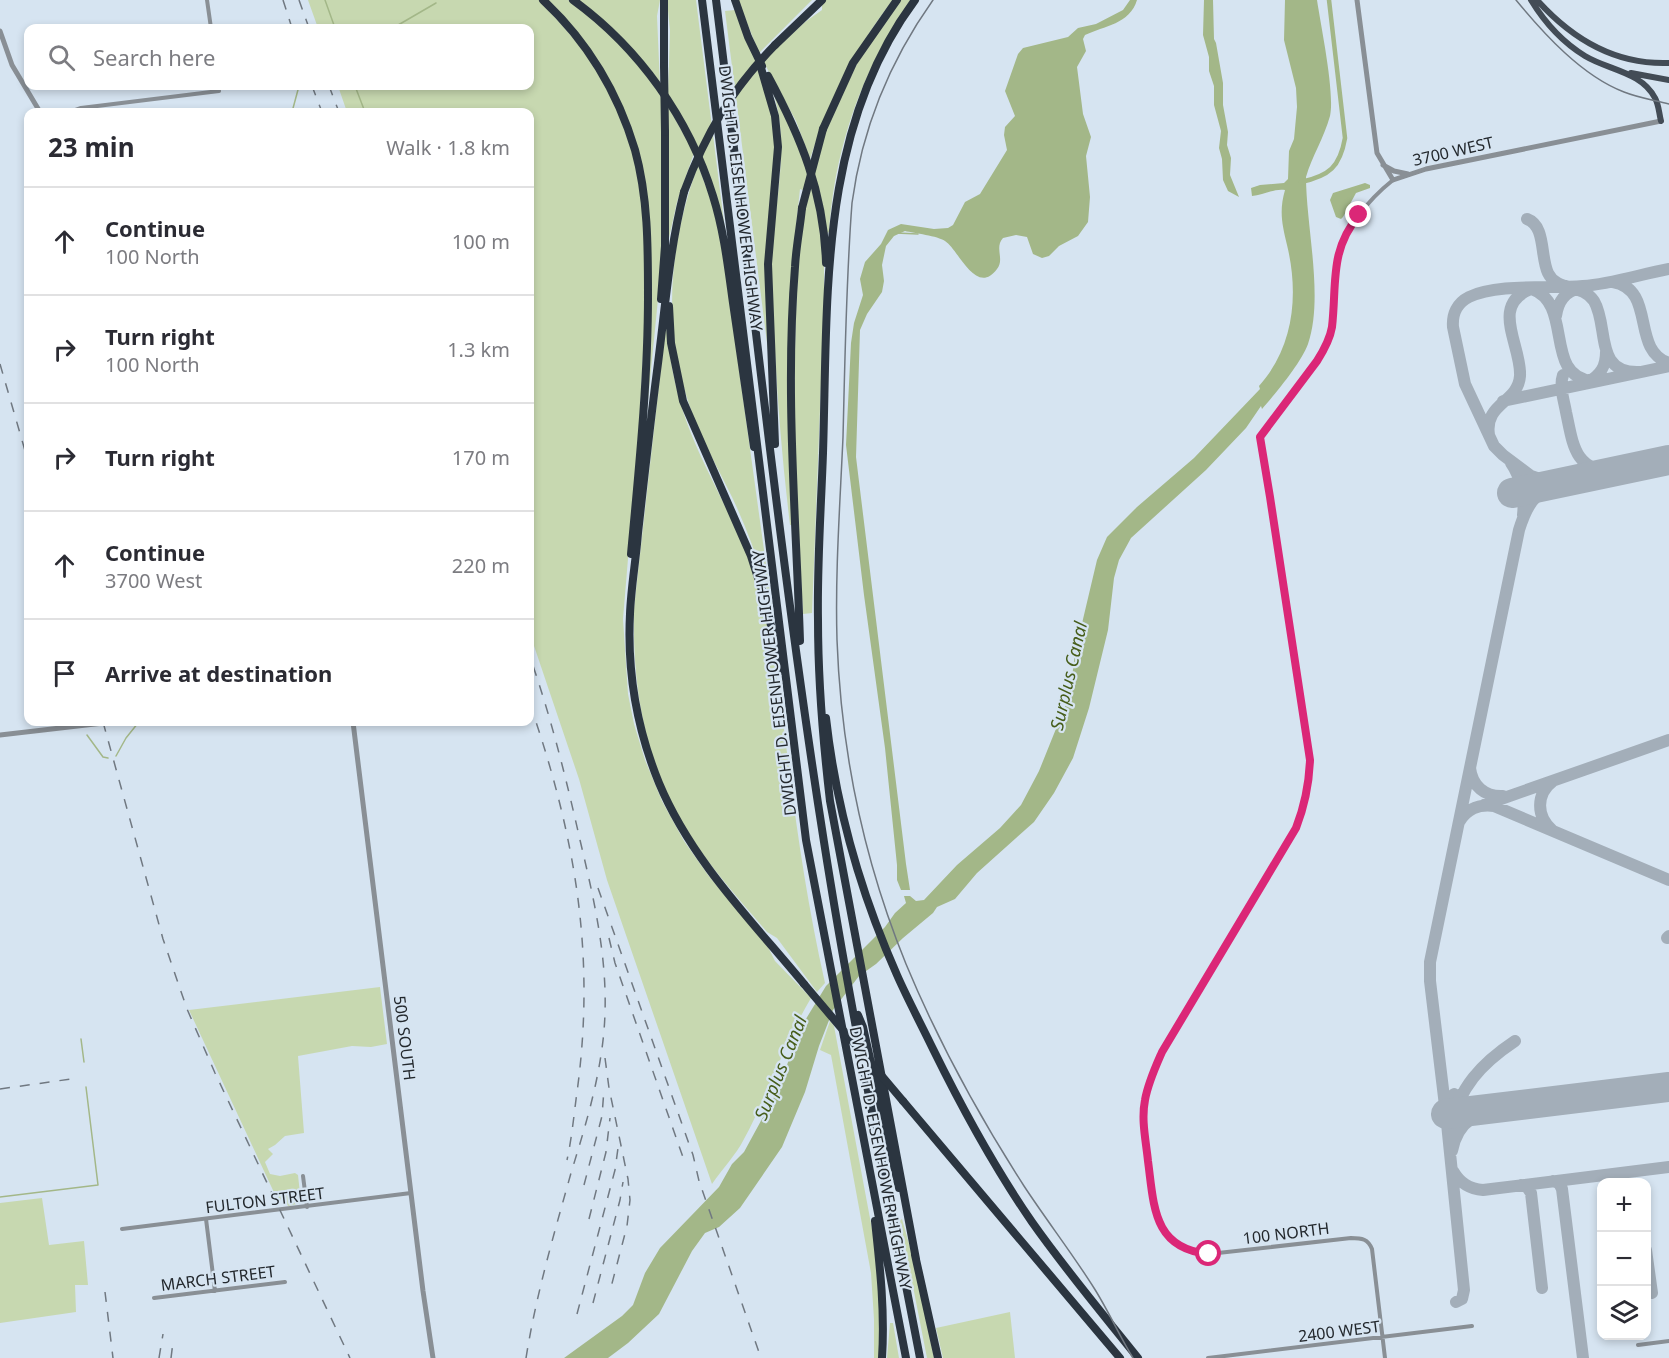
<!DOCTYPE html>
<meta charset="utf-8">
<style>
body{margin:0;font-family:"Noto Sans",sans-serif;background:#f7f7f7;color:#2b2b33}
.controls{position:absolute;right:18px;bottom:18px;display:grid;overflow:hidden;border-radius:12px;box-shadow:0 3px 9px #0003}
.controls button{width:54px;height:54px;display:grid;place-items:center;padding:0;border:0;border-bottom:2px solid #e1e1e2;background:#fff;color:#2b2b33;font:30px sans-serif}
.stop{position:absolute;width:18px;height:18px;margin:-14px;border:4px solid #db2777;border-radius:50%;background:#fff}
.stop.end{background:#db2777;border-color:#fff;box-shadow:0 2px 6px #0008}
.list{margin:0;padding:0;list-style:none}
h2{display:flex;justify-content:space-between;align-items:center;height:78px;margin:0;padding:0 24px;font-size:26px}
h2 small{font-size:20px;font-weight:400;color:#7c7c81}
.list li{display:grid;grid-template-columns:39px 1fr auto;gap:18px;align-items:center;box-sizing:border-box;height:108px;padding:0 24px;border-top:2px solid #e1e1e2}
.list b{display:block;font-size:22px;white-space:nowrap}
.list p{margin:0;font-size:20px;white-space:nowrap;color:#7c7c81}
.list em{font-size:20px;font-style:normal;color:#7c7c81}
.icon{flex:none;width:33px;height:33px;fill:none;stroke:currentColor;stroke-width:2;stroke-linecap:round;stroke-linejoin:round}
.map{position:relative;flex:none;width:1669px;height:1358px;overflow:hidden}
.search{position:absolute;background:#fff;box-shadow:0 3px 9px #0003;left:24px;top:24px;width:510px;height:66px;display:flex;align-items:center;gap:15px;box-sizing:border-box;padding:0 21px;border-radius:12px;color:#7c7c81;font-size:22px}
.panel{position:absolute;background:#fff;box-shadow:0 3px 9px #0003;left:24px;top:108px;width:510px;height:618px;border-radius:12px}
.map>svg:first-child{display:block}
</style>
<div class="map">
<svg width="1669" height="1358" viewBox="0 0 1669 1358">
<rect width="100%" height="100%" fill="#d6e4f1"/>
<!-- green -->
<path fill="#c7d8b0" d="M308,0H540L587,54L614,101L634,156L640,185L644,225L645,313L640,414L623,619L628,694L634,724L645,760L662,801L684,841L708,875L768,947L775,961L811,998C784,1043 769,1093 744,1139C736,1155 722,1169 712,1184L607,880L579,779L530,634V112H347L338,86H530V28H318Z
M547,0H568L582,10L618,42L653,83L661,97L663,201L661,269L644,440L647,202L615,92Z
M577,0H660L657,16L660,85Z
M667,0H696L727,246L717,199L668,95L670,31Z
M738,0H812L759,53Z
M826,0H893C855,48 829,101 810,159L796,121L763,61L805,22L822,10V4Z
M900,0H912C901,17 890,34 880,51C850,106 833,170 829,232L827,233L822,202L814,171L818,154L833,111L860,58Z
M735,10L764,81L775,130L768,351L725,11Z
M773,92L797,139L816,199L824,252V307L812,613L803,614C798,526 793,439 795,352C796,299 798,245 808,192L800,189L795,236L793,525H790C783,467 778,410 775,352C773,324 771,297 771,269C772,210 792,150 773,92Z
M668,106L694,153L677,202L669,238H667Z
M698,165L712,203L722,246L772,608C762,570 749,533 732,497C718,468 702,441 691,410C662,327 668,248 698,165Z
M666,322C669,357 675,390 687,423C708,480 743,531 759,590C775,648 781,708 789,768C798,840 809,912 825,983L817,992L777,938L767,932C740,900 712,870 690,835C645,768 632,688 634,608Z
M380,987L387,1044L371,1047L352,1046L298,1056L304,1133L285,1136L275,1145L268,1149L273,1154L265,1162L270,1174L280,1176L295,1173L298,1175L301,1203L288,1206L286,1201H278L189,1010Z
M830,1021L834,1026L878,1261L880,1282L879,1358H874V1319L871,1273L831,1055L820,1050Z
M42,1198L49,1245L84,1241L88,1285H75L76,1312L0,1323V1203Z
M902,1219L915,1265L934,1358H927L900,1220Z
M1010,1312L1015,1358H943L936,1328Z
M890,1323H893L899,1358H887Z"/>
<!-- water -->
<path fill="#a3b788" d="M1130,0H1137C1130,24 1104,26 1085,35L1083,39L1086,51L1077,67L1083,114L1091,137L1086,156L1090,197L1088,222L1078,236L1059,246L1049,256L1042,258L1033,254L1027,237L1016,235L1003,238C994,248 1005,259 997,269C976,297 959,250 945,241C938,236 914,233 905,231L894,236L886,246L882,265L884,281L882,292L867,314L860,330L856,457L906,864L910,890H901L897,880V865L885,748L864,595L846,445L851,343L854,323L863,295L860,279L865,262L881,244L888,230L901,224L934,229L948,228L953,225L965,202L980,194L1007,150L1004,135L1005,127L1015,116L1005,91L1018,54L1023,48L1068,37L1078,28L1096,24L1123,10Z
M1204,0H1213L1214,39L1216,43L1223,83V105L1228,132L1227,145L1231,158L1230,175L1239,197L1228,191L1223,180L1222,159L1219,148L1221,131L1214,105V86L1209,71V57L1203,35Z
M1285,0H1317C1321,27 1335,93 1330,116C1324,138 1312,156 1306,177C1306,226 1324,298 1308,344C1301,363 1276,393 1262,409L1261,406L1246,428L1206,470L1131,538L1119,560L1114,578L1108,630L1089,708L1073,758L1054,793L1034,822L977,873L955,899L937,907L933,913L903,938L876,964L859,976L833,1010L819,1046L805,1092L782,1147L740,1208L719,1227L705,1233L692,1251L659,1314L628,1343L608,1358H564L622,1316L633,1305L645,1273L660,1248L719,1187L732,1164L744,1152L780,1086L798,1032L826,986L885,927L895,913L906,903L904,896H910L916,901L924,900L957,865L1000,828L1021,805L1039,771L1070,694L1075,653L1097,560L1107,537L1137,507L1194,458L1260,389L1259,386C1294,347 1299,294 1287,245C1282,224 1279,211 1285,190C1275,188 1263,195 1252,196L1251,188L1260,185L1284,183L1288,179L1289,151L1294,139L1297,107L1296,88L1284,40Z
M1365,183L1370,185V188L1356,193L1343,217L1341,219L1336,217L1330,200L1333,193Z"/>
<g fill="none" stroke-linecap="round" stroke-linejoin="round">
<!-- stream -->
<path stroke="#a3b788" stroke-width="1.5" d="M325,0L335,28
M393,28L436,3
M355,86L365,112
M292,112L299,86
M896,233L918,234
M87,735L103,757L108,758
M116,756L126,738L138,723
M81,1039L84,1062
M0,1197L98,1185L86,1087"/>
<!-- canal -->
<path stroke="#a3b788" stroke-width="4.5" d="M1301,182C1329,176 1340,167 1345,138L1329,0"/>
<!-- taxiway -->
<path stroke="#a3aeb9" stroke-width="12" d="M1527,219C1546,226 1540,256 1548,273C1557,292 1582,283 1594,301C1609,326 1594,373 1638,372
M1613,282C1657,290 1630,350 1669,363
M1532,289C1574,304 1543,376 1592,381
M1556,316C1558,301 1565,292 1579,288
M1563,375C1559,387 1564,400 1566,412C1573,444 1574,471 1614,472
M1588,382C1601,375 1606,366 1606,352
M1503,401L1669,366
M1489,435C1484,403 1518,403 1520,376C1522,346 1489,305 1531,289
M1511,463C1521,477 1525,498 1523,515
M1559,482L1546,481L1531,476L1503,455L1494,446L1465,384L1453,327C1452,314 1457,303 1469,297C1497,283 1552,289 1583,286C1612,284 1641,274 1669,269
M1470,768C1472,786 1485,797 1503,796
M1484,805L1669,740
M1459,822C1467,809 1478,804 1494,806L1669,880
M1552,830C1536,816 1536,794 1553,781
M1667,938L1669,936
M1454,1094L1471,1105L1490,1108
M1451,1128C1458,1088 1482,1063 1515,1041
M1452,1151C1458,1119 1479,1112 1507,1107
M1453,1171C1460,1183 1469,1189 1483,1190L1669,1167
M1553,1181L1559,1183L1562,1189L1583,1358
M1521,1185L1527,1187L1531,1193L1542,1288
M1646,1250L1652,1293
M1456,1302L1462,1299L1464,1290L1446,1114L1430,981V962L1519,530C1530,495 1538,491 1572,481"/>
<!-- runway -->
<path stroke="#a3aeb9" stroke-width="30" d="M1512,493L1669,460
M1446,1114L1669,1087"/>
<!-- minor -->
<path stroke="#898f95" stroke-width="4" d="M207,0L211,28
M70,112L81,108L219,91L218,86
M303,1176L307,1207
M206,1219L215,1291
M122,1229L411,1193
M154,1298L285,1282
M1638,1345L1669,1341
M1208,1358L1472,1326
M1385,1358L1372,1249C1368,1239 1362,1238 1351,1238L1209,1254C1153,1250 1154,1205 1148,1161C1146,1141 1141,1120 1145,1100C1148,1083 1155,1068 1162,1052L1296,828C1305,805 1310,785 1310,760L1271,497L1261,452L1260,437C1273,420 1286,403 1298,385C1310,371 1322,357 1328,339C1334,323 1333,306 1333,289C1335,244 1358,208 1393,180"/>
<!-- tertiary -->
<path stroke="#898f95" stroke-width="5" d="M1357,0L1377,153L1393,180L1426,169L1661,121
M0,31L12,65L40,112
M1383,165L1394,171L1408,174
M353,722L423,1291L433,1358
M0,735L112,722"/>
<!-- primary -->
<path stroke="#434c56" stroke-width="6" d="M1531,0C1545,23 1562,42 1585,56C1608,70 1642,72 1655,98C1659,105 1659,114 1661,121
M1537,0C1572,39 1615,65 1669,63
M1631,73L1669,80"/>
<!-- motorway -->
<path stroke="#2b3540" stroke-width="8" d="M543,0C587,41 618,93 635,150C648,197 648,246 648,295C648,381 639,468 631,554
M573,0C639,48 689,118 713,196C724,231 728,267 733,303C740,351 747,399 754,447
M664,0V66
M702,0L806,840L906,1358
M716,0C751,281 780,563 824,842C851,1015 887,1186 920,1358
M735,0L748,37L762,66
M915,0C818,130 828,299 823,453C821,509 817,565 818,620C818,681 823,741 830,801L916,1259
M775,45L822,0
M759,61L775,116L778,147L768,264L775,444
M768,76C801,137 824,193 826,263
M823,129L853,63L897,0
M684,192C669,250 665,311 657,371C650,425 644,479 638,533C636,560 631,587 630,614C627,672 637,729 659,783C691,860 752,921 804,984
M661,299L665,246V132
M669,306L671,343L683,401L751,556L766,603L781,671
M800,641C796,517 785,391 795,267C796,247 800,228 802,208
M826,718C836,807 861,894 897,975C908,1000 921,1024 933,1049C962,1108 994,1167 1032,1222C1065,1269 1102,1313 1138,1358
M858,1015L863,1027L899,1188
M903,1101L1120,1358
M875,1221C880,1267 885,1311 882,1358
M915,1255L938,1358"/>
<!-- tram -->
<path stroke="#707881" stroke-width="1.5" d="M933,0C889,62 862,128 852,203C846,281 845,359 843,437C840,505 835,573 837,640C841,751 864,861 906,964C938,1041 979,1116 1024,1186C1047,1221 1072,1253 1094,1288C1108,1310 1119,1335 1133,1358
M1516,0C1544,34 1582,76 1624,92C1639,98 1654,100 1669,104"/>
<!-- rail -->
<path stroke="#707881" stroke-width="1.5" stroke-dasharray="10 10" stroke-linecap="butt" d="M283,0L292,28
M299,0L309,28
M312,86L322,112
M329,86L339,112
M0,364L28,461
M530,704C575,835 596,954 577,1092C574,1114 572,1137 567,1160
M103,722L163,939L187,1009L215,1073L350,1358
M598,888L693,1155L699,1181L761,1358
M609,938L615,963L685,1163
M605,1058L609,1088L628,1179L630,1200L627,1226L610,1291
M0,1089L71,1079
M584,1185L602,1116L604,1089
M589,1219L606,1152L610,1118
M105,1292L113,1358
M593,1303L620,1200L623,1182
M577,1314L615,1170L618,1148
M159,1358L163,1334
M171,1358L173,1342
M526,1358C536,1295 554,1234 571,1173C583,1134 595,1095 601,1055C613,981 597,912 580,840C566,778 551,717 530,657"/>
<!-- motorway-bridge -->
<path stroke="#2b3540" stroke-width="8" d="M664,66L665,132
M684,192C705,134 732,89 775,45
M802,208L823,129
M804,984L903,1101"/>
</g>
<g fill="none" stroke-linecap="round" stroke-linejoin="round">
<!-- route -->
<path stroke="#db2777" stroke-width="8" d="M1209,1254C1153,1249 1154,1206 1148,1161C1146,1141 1141,1120 1145,1100C1148,1083 1155,1068 1162,1052L1296,828C1305,805 1309,785 1310,760L1270,497L1260,437L1317,361C1324,350 1330,339 1332,327C1337,284 1329,251 1359,215"/>
</g>
<g text-anchor="middle" stroke-width="4.5" stroke-linejoin="round" paint-order="stroke">
<!-- street labels -->
<g font-size="16" fill="#23282d" stroke="#d6e4f1">
<text transform="translate(1453 151) rotate(-13)" y="6">3700 WEST</text>
<text transform="translate(741 198) rotate(83)" y="6">DWIGHT D. EISENHOWER HIGHWAY</text>
<text transform="translate(774 683) rotate(-97)" y="6">DWIGHT D. EISENHOWER HIGHWAY</text>
<text transform="translate(405 1038) rotate(83)" y="6">500 SOUTH</text>
<text transform="translate(881 1158) rotate(79)" y="6">DWIGHT D. EISENHOWER HIGHWAY</text>
<text transform="translate(265 1200) rotate(-7)" y="6">FULTON STREET</text>
<text transform="translate(1286 1233) rotate(-7)" y="6">100 NORTH</text>
<text transform="translate(218 1278) rotate(-7)" y="6">MARCH STREET</text>
<text transform="translate(1339 1331) rotate(-7)" y="6">2400 WEST</text>
</g>
<!-- water labels -->
<g font-size="18" font-style="italic" fill="#465d1a" stroke="#d6e4f1">
<text transform="translate(1069 676) rotate(-77)" y="6">Surplus Canal</text>
<text transform="translate(781 1068) rotate(-68)" y="6">Surplus Canal</text>
</g>
</g>
</svg>
<div class="controls">
<button>+</button>
<button>−</button>
<button><svg class="icon" aria-label="layers" viewBox="0 0 24 24"><path d="M12 4l9 5-9 5-9-5zM3 14l9 5 9-5"/></svg></button>
</div>
<div class="stop" style="left:1209px;top:1254px"></div>
<div class="stop end" style="left:1359px;top:215px"></div>
<div class="search"><svg class="icon" aria-label="search" viewBox="0 0 24 24"><circle cx="10" cy="10" r="6"/><path d="M15 15l6 6"/></svg>Search here</div>
<section class="panel">
<h2>23 min<small>Walk · 1.8 km</small></h2>
<ul class="list">
<li><svg class="icon" aria-label="ahead" viewBox="0 0 24 24"><path d="M12 20V5M6 11l6-6 6 6"/></svg><div><b>Continue</b><p>100 North</p></div><em>100 m</em></li>
<li><svg class="icon" aria-label="right" viewBox="0 0 24 24"><path d="M7 20v-9h11M14 6l5 5-5 5"/></svg><div><b>Turn right</b><p>100 North</p></div><em>1.3 km</em></li>
<li><svg class="icon" aria-label="right" viewBox="0 0 24 24"><path d="M7 20v-9h11M14 6l5 5-5 5"/></svg><div><b>Turn right</b></div><em>170 m</em></li>
<li><svg class="icon" aria-label="ahead" viewBox="0 0 24 24"><path d="M12 20V5M6 11l6-6 6 6"/></svg><div><b>Continue</b><p>3700 West</p></div><em>220 m</em></li>
<li><svg class="icon" aria-label="arrive" viewBox="0 0 24 24"><path d="M6 21V4h12l-3 4 3 4H6"/></svg><div><b>Arrive at destination</b></div></li>
</ul>
</section>
</div>
